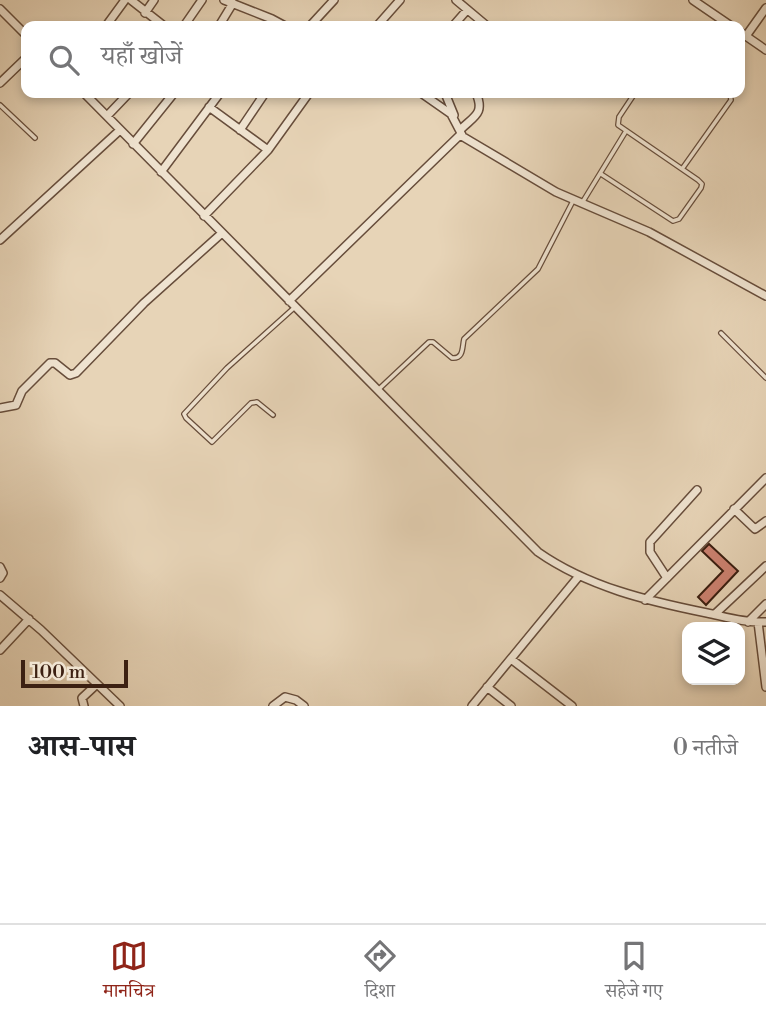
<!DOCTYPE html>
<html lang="hi">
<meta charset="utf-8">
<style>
body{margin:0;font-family:"Libre Bodoni","Noto Serif Devanagari",serif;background:#f6f6f6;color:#202124}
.controls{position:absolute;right:21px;bottom:21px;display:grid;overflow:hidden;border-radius:14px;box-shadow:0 4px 10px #0003}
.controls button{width:63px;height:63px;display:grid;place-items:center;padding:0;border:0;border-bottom:2px solid #e0e0e0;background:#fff;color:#202124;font:35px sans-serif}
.scale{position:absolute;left:21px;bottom:18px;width:107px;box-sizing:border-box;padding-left:7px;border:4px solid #3c2012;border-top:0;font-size:19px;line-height:24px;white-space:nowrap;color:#3c2012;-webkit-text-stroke:5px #efe3d0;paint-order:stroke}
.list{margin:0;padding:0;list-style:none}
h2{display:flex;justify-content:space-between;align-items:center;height:91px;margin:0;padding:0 28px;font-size:30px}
h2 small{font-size:23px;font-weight:400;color:#757577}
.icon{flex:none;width:38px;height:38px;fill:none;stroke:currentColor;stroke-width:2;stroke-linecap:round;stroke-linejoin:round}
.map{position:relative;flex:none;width:766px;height:706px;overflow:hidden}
.search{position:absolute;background:#fff;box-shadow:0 4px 10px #0003;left:21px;right:21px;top:21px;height:77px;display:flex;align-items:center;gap:18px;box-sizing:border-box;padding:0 24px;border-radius:14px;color:#757577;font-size:26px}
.sheet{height:217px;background:#fff}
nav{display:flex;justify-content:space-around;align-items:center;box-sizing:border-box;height:98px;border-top:2px solid #e0e0e0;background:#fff;font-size:19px;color:#757577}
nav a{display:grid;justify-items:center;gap:4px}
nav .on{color:#8f2418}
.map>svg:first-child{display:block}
</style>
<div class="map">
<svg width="766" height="706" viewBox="0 0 766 706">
<rect width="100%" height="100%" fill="#e7d4b7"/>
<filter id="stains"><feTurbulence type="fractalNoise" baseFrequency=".00286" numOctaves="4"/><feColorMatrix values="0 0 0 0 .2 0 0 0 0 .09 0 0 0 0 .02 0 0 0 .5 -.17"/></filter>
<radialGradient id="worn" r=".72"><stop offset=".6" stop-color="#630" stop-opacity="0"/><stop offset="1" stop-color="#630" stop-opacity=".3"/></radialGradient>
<!-- building -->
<path fill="#cd8372" stroke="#3c2012" stroke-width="2" d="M709,544L738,571L706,605L698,597L723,571L702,551Z"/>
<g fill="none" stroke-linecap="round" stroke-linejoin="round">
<!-- service casing -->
<g stroke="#674d3b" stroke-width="6">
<path id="service" d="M0,105L35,138
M682,169L731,100L730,93
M601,174L673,221L679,219L701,188L702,184L698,180L618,125L619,117L635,93
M582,203L626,131
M721,333L766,378
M379,389L429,342H433L452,358C464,359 462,347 464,339L538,269L574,199
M273,415L257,402L251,403L212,442L186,418L184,414L227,368L295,307"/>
</g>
<!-- minor casing -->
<g stroke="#674d3b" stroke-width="10">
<path id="minor" d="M131,0L164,26
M224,0L272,19L285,26
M456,0L487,26
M693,0L731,26
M0,9L26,35
M145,13L154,0
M106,26L125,0
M184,26L202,0
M219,26L233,3
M310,26L334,0
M377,26L400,0
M453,26L467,10
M740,32L766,50
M746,36L766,8
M0,83L26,58
M84,93L538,552C588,587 648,601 707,613C726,617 746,623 766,622
M421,93L451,114L462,135
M445,93L454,115
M209,107L268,150
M107,116L129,93
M240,130L265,93
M460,130C474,116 485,114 476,93
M133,144L174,93
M161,172L220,93
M204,216L268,150L309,93
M0,240L120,130
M289,301L460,135L556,192L649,232L766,296
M0,408L16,405L22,391L50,363H55L70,375L76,373L144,303L222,233
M734,509L755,529L766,521
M0,567L3,573L0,578
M667,578L650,552V542L697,490
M0,595L41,630L120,706
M645,600L766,478
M715,614L766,566
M748,622L766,604
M758,622L766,687
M0,650L29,619
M511,659L572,706
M487,687L511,706
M84,706L82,698L97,684
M273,706L285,697L296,700L304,706
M472,706L579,576"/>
</g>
<!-- service -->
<use href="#service" stroke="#efe3d0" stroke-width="3.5"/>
<!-- minor -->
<use href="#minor" stroke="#efe3d0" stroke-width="7"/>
</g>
<rect width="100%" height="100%" filter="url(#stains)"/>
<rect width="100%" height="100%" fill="url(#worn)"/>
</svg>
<div class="controls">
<button><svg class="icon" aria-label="layers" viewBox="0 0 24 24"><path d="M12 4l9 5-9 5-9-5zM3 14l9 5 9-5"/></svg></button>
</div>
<div class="scale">100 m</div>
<div class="search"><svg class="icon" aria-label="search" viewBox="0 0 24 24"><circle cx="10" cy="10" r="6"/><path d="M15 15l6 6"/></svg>यहाँ खोजें</div>
</div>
<section class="sheet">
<h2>आस-पास<small>0 नतीजे</small></h2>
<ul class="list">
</ul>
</section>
<nav>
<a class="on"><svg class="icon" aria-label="map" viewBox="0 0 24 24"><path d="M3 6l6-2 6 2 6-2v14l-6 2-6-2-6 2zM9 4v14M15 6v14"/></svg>मानचित्र</a>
<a><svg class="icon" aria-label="directions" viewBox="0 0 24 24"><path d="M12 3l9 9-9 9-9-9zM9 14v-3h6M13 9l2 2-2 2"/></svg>दिशा</a>
<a><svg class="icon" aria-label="saved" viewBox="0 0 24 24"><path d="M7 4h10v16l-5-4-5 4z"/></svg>सहेजे गए</a>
</nav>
